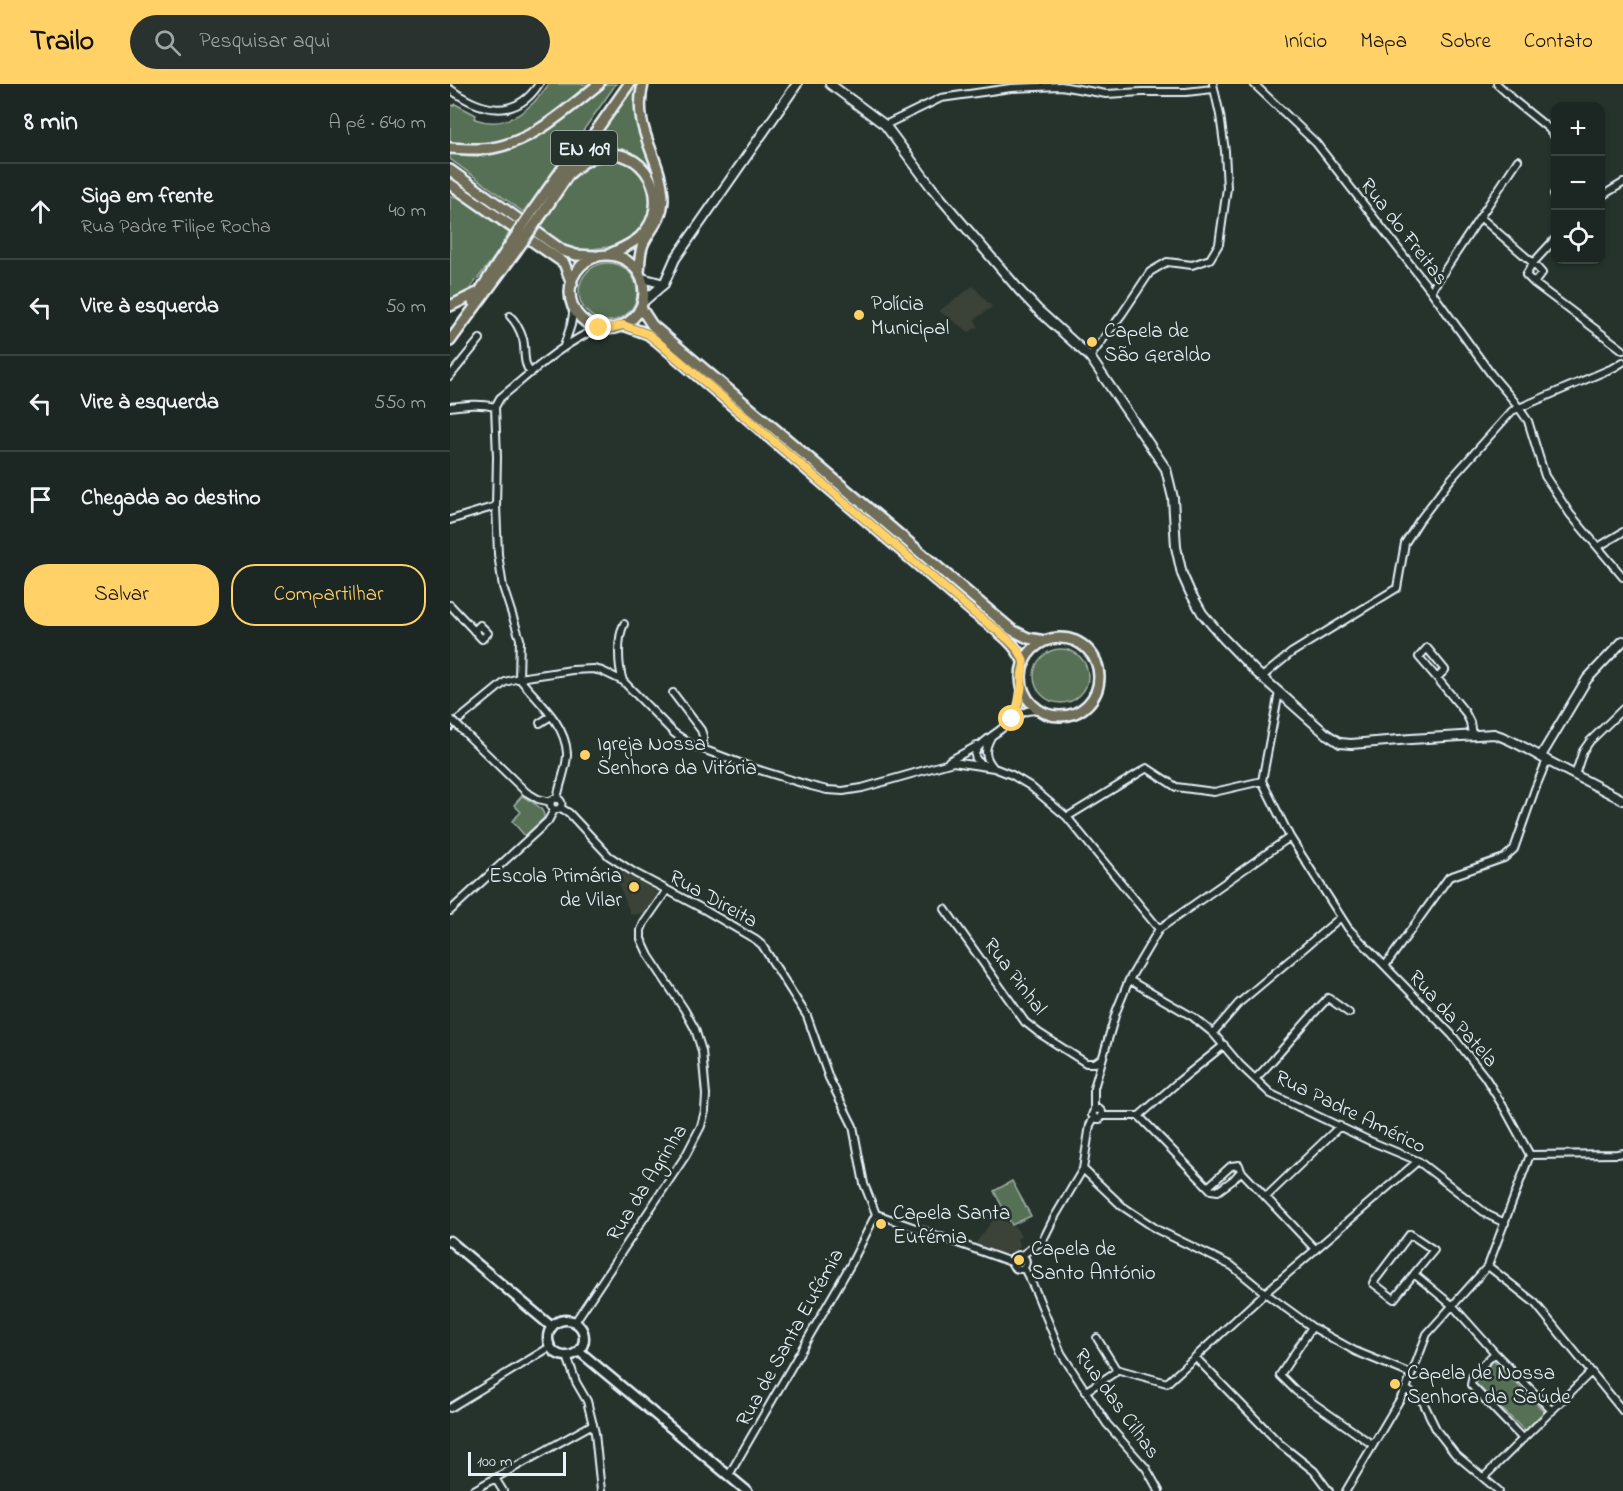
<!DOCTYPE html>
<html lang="pt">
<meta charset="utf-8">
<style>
body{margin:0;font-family:"Indie Flower",sans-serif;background:#29322f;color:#f1f3f6}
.controls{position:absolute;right:18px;top:18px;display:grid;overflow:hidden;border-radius:12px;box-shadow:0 2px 4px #0004}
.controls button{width:54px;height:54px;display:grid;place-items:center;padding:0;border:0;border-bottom:2px solid #3a4340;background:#1c2622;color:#f1f3f6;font:30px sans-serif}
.scale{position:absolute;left:18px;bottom:15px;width:98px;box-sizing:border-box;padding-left:6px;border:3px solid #e8f1f8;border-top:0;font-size:16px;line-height:21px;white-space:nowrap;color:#e8f1f8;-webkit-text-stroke:4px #26332d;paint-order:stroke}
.stop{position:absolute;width:18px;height:18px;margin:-14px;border:4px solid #ffd166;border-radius:50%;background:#fff}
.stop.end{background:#ffd166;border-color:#fff;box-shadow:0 2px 6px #0008}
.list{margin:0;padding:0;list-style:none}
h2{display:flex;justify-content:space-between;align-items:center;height:78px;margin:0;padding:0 24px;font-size:26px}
h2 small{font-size:20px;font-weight:400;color:#a0a5a5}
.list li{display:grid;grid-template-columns:39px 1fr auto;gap:18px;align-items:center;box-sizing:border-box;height:96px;padding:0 24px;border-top:2px solid #3a4340}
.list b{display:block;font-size:22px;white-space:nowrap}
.list p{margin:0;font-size:20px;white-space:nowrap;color:#a0a5a5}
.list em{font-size:20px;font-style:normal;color:#a0a5a5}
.actions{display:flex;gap:12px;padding:18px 24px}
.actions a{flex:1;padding:14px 0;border:2px solid #ffd166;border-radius:24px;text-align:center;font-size:21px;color:#ffd166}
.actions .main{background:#ffd166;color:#111}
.icon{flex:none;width:33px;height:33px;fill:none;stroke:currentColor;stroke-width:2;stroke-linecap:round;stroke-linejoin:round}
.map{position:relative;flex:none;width:1173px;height:1407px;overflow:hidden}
header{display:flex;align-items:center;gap:36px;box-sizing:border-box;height:84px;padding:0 30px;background:#ffd166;color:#111}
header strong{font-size:28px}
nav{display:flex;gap:33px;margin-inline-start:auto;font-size:21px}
.search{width:420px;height:54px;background:#29322f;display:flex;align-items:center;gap:15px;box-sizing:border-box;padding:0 21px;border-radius:33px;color:#a0a5a5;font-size:22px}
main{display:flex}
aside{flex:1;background:#1c2622}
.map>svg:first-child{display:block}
</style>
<header>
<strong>Trailo</strong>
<div class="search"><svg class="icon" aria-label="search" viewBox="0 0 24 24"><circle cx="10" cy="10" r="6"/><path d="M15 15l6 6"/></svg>Pesquisar aqui</div>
<nav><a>Início</a><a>Mapa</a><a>Sobre</a><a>Contato</a></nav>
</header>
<main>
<aside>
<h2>8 min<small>A pé · 640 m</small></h2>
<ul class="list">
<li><svg class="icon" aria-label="ahead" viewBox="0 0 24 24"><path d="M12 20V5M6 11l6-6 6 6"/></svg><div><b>Siga em frente</b><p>Rua Padre Filipe Rocha</p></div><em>40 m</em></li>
<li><svg class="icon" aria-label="left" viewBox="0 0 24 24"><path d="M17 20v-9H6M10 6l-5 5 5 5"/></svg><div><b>Vire à esquerda</b></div><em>50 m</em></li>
<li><svg class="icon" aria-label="left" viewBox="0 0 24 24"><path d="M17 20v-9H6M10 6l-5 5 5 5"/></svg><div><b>Vire à esquerda</b></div><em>550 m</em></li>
<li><svg class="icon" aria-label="arrive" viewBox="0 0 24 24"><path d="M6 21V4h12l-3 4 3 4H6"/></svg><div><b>Chegada ao destino</b></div></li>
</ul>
<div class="actions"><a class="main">Salvar</a><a>Compartilhar</a></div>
</aside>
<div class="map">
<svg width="1173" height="1407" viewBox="0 0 1173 1407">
<rect width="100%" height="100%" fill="#26332d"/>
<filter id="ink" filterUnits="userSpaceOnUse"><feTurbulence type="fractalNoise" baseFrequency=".0167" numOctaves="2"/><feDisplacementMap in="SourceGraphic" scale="12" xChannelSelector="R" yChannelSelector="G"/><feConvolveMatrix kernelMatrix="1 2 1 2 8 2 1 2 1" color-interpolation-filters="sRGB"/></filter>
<g filter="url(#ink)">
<!-- built -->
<path fill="#3a4238" d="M523,202L542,223L525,235L528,243L519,248L489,227Z
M174,788L211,810L199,828L181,831L167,796Z
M546,1132L565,1143L571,1152L567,1155L570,1161L565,1169L553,1170L525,1160Z"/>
<!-- green -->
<path fill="#576f55" stroke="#a0b0a6" stroke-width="1.5" d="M99,0H139L80,46L42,61L0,62V20L3,22L5,20L26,31L25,35C58,47 82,24 99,0Z
M153,0H166L80,122L78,121L73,128L0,75V69C11,71 22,73 33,72C81,68 118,28 153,0Z
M185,0H187C187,8 185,16 186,24C189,53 204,80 209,109C199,90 194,73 171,68C164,67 159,66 152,67C146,68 140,71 134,72Z
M164,75C169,76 177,77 182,80C206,94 205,130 187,149C177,159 163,163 149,164C141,165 133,167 126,166C112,162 101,152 90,145L97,134L95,132L129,88L146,77Z
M0,112L10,114L59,149L53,158L55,159L19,206L0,216Z
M129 208a29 29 0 1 1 58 0a29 29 0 1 1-58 0Z
M584 592a27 27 0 1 1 54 0a27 27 0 1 1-54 0Z
M72,712C81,718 95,723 94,734L75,752L62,737L71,728L64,721Z
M562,1097L581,1132L562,1141L544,1107Z
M1044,1277L1098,1331L1078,1350L1025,1299V1293Z"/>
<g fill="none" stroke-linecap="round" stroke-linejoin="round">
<!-- minor casing -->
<g stroke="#e8f1f8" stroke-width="10">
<path id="minor" d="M804,0L866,59L981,207L1041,290L1064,317L1078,337L1095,392L1120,430L1173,493
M1047,0L1058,10L1061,14L1098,44L1106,54
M0,5C30,27 65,37 89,0
M435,41L491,14L561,4L611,2L656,10L692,8H736L763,5
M1106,108L1104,110L1106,115
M1150,113L1173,99
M1030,133L1083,179L1106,154
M1084,199L1092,189L1083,179L1076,191L1084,199L1173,266
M981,207L1068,76
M60,232C66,238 70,246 73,255C76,267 72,279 81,289
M114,262L121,241L124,224
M640,273L672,230L700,188L717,178L742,181L760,175L769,160L777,104L775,67L770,31L763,0
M0,292L30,255
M0,323C15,321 30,319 45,323
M0,436L46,422
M1148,463L1173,448
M0,521L32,555L38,549L30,541L24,547
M977,564L995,586L987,594L969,573Z
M812,593L841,569L947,504L955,459L969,437L1001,395L1062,327L1165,283L1173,278
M69,594L70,555L53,503L48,470L46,422L47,373L45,323L50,314C81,289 112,259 149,244
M69,594C86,616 115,638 117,669C118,680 109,702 107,715
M987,594L1015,628L1020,638L1022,651
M173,597C168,582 167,554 174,540
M829,608L812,697L840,753L898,844L1002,951L1035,993L1056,1027L1080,1071L1038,1182L977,1250L956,1305L896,1407
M223,609L251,646L253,652V665
M563,634L569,621L572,600
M90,639L101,632
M0,643L55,598L69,594L122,586L143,585L152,587L173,597L224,649L242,661L303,684L361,702L377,706L393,707L412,704L503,678L544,684L562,691L580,702L617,733L709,845L679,896L666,928L644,1004V1026L642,1031L647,1035H650L652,1032V1028L649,1025L644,1026
M12,646L76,708L88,715L101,718
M541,653C534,666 534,673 544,684
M499,677L527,662
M535,681C509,671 541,653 550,646C559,639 567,630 577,627C582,626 587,626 591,627
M1125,691L1133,667L1140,657L1173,625
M100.5 720a5.5 5.5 0 1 1 11 0a5.5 5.5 0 1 1-11 0Z
M111,724L119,729L159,772L185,789L253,825L306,856L312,861L357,932L379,994L403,1042L414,1100L426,1130
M617,733L697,684L726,703L764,708L812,697
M495,825L575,938L589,949L636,979H645L652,974
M0,827L98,737L104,726
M709,845L840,753
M935,882L999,793L1054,774L1064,765L1085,705L1097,676
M679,896L743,933L763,949L790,981L821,1010L920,1057L968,1077L1038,1131L1055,1139
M763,949L789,919L891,833
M805,995C831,969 853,940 878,914L899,929
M652,1032H689L728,998L774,961
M689,1032L761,1106L768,1107L783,1096L791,1087L865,1165
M1080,1071L1167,1070L1173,1069
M633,1085L672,1122L708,1146L782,1182L815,1209L862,1243L905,1267L961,1290
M758,1103L781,1082L789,1081L791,1087
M816,1113L890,1042
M426,1130L561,1178
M562 1178a7 7 0 1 1 14 0a7 7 0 1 1-14 0Z
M572,1171L593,1156L604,1134L633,1085L640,1041L644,1034
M1038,1182L1085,1219L1173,1327
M574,1184L586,1208L611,1269L657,1340L696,1384L709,1407
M964,1190L944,1215L923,1199L960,1150L984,1166L964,1190L1003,1222L1045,1269L1102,1327
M125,1238L236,1071L251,1042L255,1027L256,1011L252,967L245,945L234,925L199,872L191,855V846L194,839L217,806
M862,1243L830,1291L846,1307L923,1361
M647,1254L666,1285L717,1299L815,1209L968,1077
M1045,1269L1023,1290L1021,1301L1073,1355
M117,1272L126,1298L137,1317L145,1349L151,1407
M745,1273L830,1360L864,1387L879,1407
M956,1305L973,1318L987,1347L1005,1370L1049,1407
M636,1307L664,1289L666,1285
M0,1324L100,1263
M279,1391L401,1180L426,1130
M1034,1393L1141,1288
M45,1394L53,1407
M22,1407L143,1340"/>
</g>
<!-- tertiary casing -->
<g stroke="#e8f1f8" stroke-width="12">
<path id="tertiary" d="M380,0L435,41L482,104L570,207L588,226L640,273L716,385L723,414L726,463L732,490L740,508L752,529L773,554L805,587L875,649L890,659L901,660L961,655L1044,650C1064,656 1080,667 1098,677C1123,690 1148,703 1173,716
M192,194L214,200
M193,218L214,200L225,175L347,0
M1091,672L1137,595L1173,557"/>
</g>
<!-- secondary casing -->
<g stroke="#e8f1f8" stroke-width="13">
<path id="secondary" d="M0,1157L102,1243
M98 1254a18 18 0 1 1 36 0a18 18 0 1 1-36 0Z
M129,1267L297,1407"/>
</g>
<!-- primary casing -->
<g stroke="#e8f1f8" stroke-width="14">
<path id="primary" d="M0,64C14,65 28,66 42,64C84,57 117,25 149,0
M0,86L113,167L126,171L145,172
M118,91C126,84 134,76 144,73C194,56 226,118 190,153C181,161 168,166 158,171
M0,100L114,179L122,200
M84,125L124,68
M92,130L118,91L127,74L179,0
M120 208a37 37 0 1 1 74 0a37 37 0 1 1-74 0Z
M189,189C190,179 189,167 194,158C202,143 212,134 213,116C213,74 181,47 193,0
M23,218L59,162
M0,222L27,209
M191,224L202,241L562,546L578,554L595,557
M173,241L198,250L207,257L524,529C543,544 564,556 574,579
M0,257L66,167
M571 593a39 39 0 1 1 78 0a39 39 0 1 1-78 0Z"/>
</g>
<!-- minor -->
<use href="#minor" stroke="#26332d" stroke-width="6"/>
<!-- tertiary -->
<use href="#tertiary" stroke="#26332d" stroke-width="8"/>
<!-- secondary -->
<use href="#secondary" stroke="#26332d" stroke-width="8"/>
<!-- primary -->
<use href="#primary" stroke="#706e59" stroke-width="9"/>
<!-- minor-bridge casing -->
<g stroke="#e8f1f8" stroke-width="10" stroke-linecap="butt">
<path id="minor-bridge" d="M1,635L12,646"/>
</g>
<!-- primary-bridge casing -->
<g stroke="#e8f1f8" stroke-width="14" stroke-linecap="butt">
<path id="primary-bridge" d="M59,162L84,125
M66,167L92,130"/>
</g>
<!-- minor-bridge -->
<use href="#minor-bridge" stroke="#26332d" stroke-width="6"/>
<!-- primary-bridge -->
<use href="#primary-bridge" stroke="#706e59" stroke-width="9"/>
</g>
</g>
<g fill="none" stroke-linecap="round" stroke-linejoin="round" filter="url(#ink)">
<!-- route -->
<path stroke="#ffd166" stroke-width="8" d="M149,244L157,245L173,241L198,250L207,257L524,529C538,540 572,561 574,579C574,584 571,589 572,594C572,609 569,621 562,635"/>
</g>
<!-- markers -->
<g fill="#ffd166" stroke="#26332d" stroke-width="2">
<circle cx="409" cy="231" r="6"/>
<circle cx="642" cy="258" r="6"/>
<circle cx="135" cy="671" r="6"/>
<circle cx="184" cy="803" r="6"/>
<circle cx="431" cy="1140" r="6"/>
<circle cx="569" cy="1176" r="6"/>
<circle cx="945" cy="1300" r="6"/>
</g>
<g text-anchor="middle" stroke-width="5" stroke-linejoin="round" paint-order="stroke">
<!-- shield labels -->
<rect fill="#26332d" stroke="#aeb8bb" stroke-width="1.5" x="101" y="47" width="66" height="34" rx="4.5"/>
<g font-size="20" font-weight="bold" fill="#e8f1f8">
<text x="134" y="71">EN 109</text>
</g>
<!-- street labels -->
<g font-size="21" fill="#e8f1f8" stroke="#26332d">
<text transform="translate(955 147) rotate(52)" y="7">Rua do Freitas</text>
<text transform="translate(264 814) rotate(29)" y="7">Rua Direita</text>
<text transform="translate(566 892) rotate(53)" y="7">Rua Pinhal</text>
<text transform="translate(1004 934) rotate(48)" y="7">Rua da Patela</text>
<text transform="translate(901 1027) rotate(26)" y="7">Rua Padre Américo</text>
<text transform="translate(196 1098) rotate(-58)" y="7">Rua da Agrinha</text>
<text transform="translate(339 1253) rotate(-61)" y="7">Rua de Santa Eufémia</text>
<text transform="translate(668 1319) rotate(54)" y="7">Rua das Cilhas</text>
</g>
<!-- poi labels -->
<g font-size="21" fill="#e8f1f8" stroke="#26332d" text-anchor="start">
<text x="421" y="226">Polícia<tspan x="421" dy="24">Municipal</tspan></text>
<text x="654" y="253">Capela de<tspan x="654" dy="24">São Geraldo</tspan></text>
<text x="147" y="666">Igreja Nossa<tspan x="147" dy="24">Senhora da Vitória</tspan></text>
<text x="172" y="798" text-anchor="end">Escola Primária<tspan x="172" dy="24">de Vilar</tspan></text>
<text x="443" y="1135">Capela Santa<tspan x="443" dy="24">Eufémia</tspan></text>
<text x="581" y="1171">Capela de<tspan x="581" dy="24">Santo António</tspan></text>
<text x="957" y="1295">Capela de Nossa<tspan x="957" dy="24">Senhora da Saúde</tspan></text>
</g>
</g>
</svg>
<div class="controls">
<button>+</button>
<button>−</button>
<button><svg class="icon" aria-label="locate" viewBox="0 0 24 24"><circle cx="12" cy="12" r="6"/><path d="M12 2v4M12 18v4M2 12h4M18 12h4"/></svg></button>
</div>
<div class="scale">100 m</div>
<div class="stop" style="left:562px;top:635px"></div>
<div class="stop end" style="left:149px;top:244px"></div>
</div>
</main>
